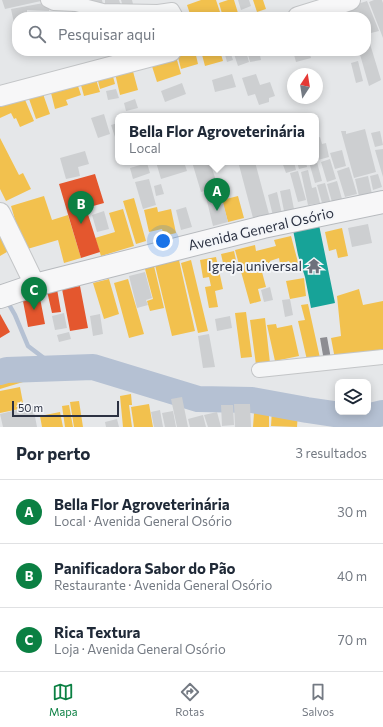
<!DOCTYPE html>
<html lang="pt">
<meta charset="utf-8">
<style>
body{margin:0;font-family:Commissioner,sans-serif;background:#f6f6f7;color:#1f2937}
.controls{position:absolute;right:12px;bottom:12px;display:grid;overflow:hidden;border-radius:8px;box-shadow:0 2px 10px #0003}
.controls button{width:36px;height:36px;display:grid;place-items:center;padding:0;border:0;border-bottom:1px solid #e0e1e3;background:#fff;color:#1f2937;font:20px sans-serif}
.compass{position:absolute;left:287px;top:68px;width:36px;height:36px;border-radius:50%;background:#fff;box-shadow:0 2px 10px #0003;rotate:12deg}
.scale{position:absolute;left:12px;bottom:10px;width:107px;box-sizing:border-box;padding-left:4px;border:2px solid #2c3242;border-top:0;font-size:11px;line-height:14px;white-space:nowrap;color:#2c3242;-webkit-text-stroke:3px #f3f5f8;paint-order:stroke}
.you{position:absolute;left:163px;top:241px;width:14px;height:14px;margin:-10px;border:3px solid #fff;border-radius:50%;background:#1a73e8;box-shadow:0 0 0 6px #1a73e833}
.badge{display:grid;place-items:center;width:26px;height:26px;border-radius:50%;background:#0b8043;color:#fff;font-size:13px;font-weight:700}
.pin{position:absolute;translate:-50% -33px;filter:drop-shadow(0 1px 2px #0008)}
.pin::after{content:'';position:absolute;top:21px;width:14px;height:12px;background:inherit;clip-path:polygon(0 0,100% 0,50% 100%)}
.popup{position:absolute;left:115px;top:113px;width:204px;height:52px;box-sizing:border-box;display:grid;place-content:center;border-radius:8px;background:#fff;filter:drop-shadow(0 1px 3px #0005);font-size:13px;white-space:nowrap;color:#747a83}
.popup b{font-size:15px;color:#1f2937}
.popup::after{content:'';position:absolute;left:50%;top:100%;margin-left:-8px;border:8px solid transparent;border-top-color:#fff}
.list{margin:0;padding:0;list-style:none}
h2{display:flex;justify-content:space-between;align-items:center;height:52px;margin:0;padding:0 16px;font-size:17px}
h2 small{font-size:13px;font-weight:400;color:#747a83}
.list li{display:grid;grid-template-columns:26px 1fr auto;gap:12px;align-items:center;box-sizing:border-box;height:64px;padding:0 16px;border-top:1px solid #e0e1e3}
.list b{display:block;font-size:15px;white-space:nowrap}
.list p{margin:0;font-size:13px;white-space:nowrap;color:#747a83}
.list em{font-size:13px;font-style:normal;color:#747a83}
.icon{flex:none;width:22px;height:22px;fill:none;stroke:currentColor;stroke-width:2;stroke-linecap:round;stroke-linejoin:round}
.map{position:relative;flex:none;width:383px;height:427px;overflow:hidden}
.search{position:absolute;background:#fff;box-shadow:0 2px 10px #0003;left:12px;right:12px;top:12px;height:44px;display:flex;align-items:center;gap:10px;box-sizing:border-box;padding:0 14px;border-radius:16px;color:#747a83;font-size:15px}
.sheet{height:244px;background:#fff}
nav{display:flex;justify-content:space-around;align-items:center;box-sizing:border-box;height:56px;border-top:1px solid #e0e1e3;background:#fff;font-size:11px;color:#747a83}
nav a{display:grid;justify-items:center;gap:2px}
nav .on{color:#0b8043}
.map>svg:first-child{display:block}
</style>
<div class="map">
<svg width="383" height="427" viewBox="0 0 383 427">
<rect width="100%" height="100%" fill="#e5e7e9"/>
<!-- homes -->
<path fill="#f2c14e" d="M201,0H216L221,15L213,17H191L187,5Z
M228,0H234L238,13L223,17L219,3Z
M253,0H263L266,9L257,12Z
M183,51H195L198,64L181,69L177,53Z
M201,51H220L223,61L205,66Z
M175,53L181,74L157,82L150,60Z
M131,64L138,90L120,95L114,69Z
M111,69L115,84L100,89L96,73Z
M94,73L100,92L84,96L79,78Z
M75,77L81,95L66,100L68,105L55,109L49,85Z
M42,91L50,114L36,119L28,96Z
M23,95L34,121L20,127L16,118L14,119L11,113L0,118V105Z
M0,138L19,175L23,173L31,189L6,201L0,189Z
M44,196L52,220L68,215L81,258L64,263L58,240L24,250L11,206Z
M238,196L244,218L228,222L222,200Z
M134,198L146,241L136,244L123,201Z
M157,207L158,212L171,209L176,233L164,236L162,229L149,232L144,210Z
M123,209L134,246L101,256L95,238L115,232L109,213Z
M342,228L348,256L338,258L336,249L329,251L325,232Z
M0,229L12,249L0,256Z
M291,236L299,266L291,268L289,261L280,264L279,258L270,261L272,270L262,272L266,287L258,289L261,301L250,304L235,250L255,245L256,251L276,246L274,240Z
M234,251L238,269L225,272L221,254Z
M216,257L223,289L215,291L218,307L209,308L205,287L211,286L209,277L203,278L200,260Z
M179,260L195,331L172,336L155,265Z
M191,260L208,331L198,333L181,263Z
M154,266L164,308L150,311L147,301L153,299L145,269Z
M304,278L306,296L290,299L286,281Z
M109,279L119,314L104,319L93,283Z
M128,279L144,334L129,338L114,283Z
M359,289L363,305L383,301V349L335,359L331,338L341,336L337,296Z
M308,304L320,358L307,360L298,321L305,320L301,305Z
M246,312L252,357L241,358L235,313Z
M265,318L270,363L256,365L250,320Z
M276,324L277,328L292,325L299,356L275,361L267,325Z
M20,372L23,382L0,389V378Z
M20,387L24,408L0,413V391Z
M131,394L132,405H129L132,427H123L120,396Z
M79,401L83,427H74L70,402Z
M149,404L153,427H134L131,407Z
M69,405L73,427H65L62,406Z
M272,410L298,412L297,427L271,426Z
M60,412L63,427H42L40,416Z
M254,413H269V427H253Z"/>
<!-- shops -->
<path fill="#e4572e" d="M95,174L104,203L86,208L100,252L81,258L59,184Z
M80,286L88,328L70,331L62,289Z
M57,289L61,312L52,313L47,291Z
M39,293L45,324L28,327L22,296Z
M0,314L10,332L0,338Z"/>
<!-- public -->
<path fill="#17a398" d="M319,225L335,303L311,308L305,277L298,255L293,230Z"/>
<!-- industry -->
<path fill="#8d8d92" d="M327,337L331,359L324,361L320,338Z"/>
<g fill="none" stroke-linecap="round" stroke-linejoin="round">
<!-- stream -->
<path stroke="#b5c1d3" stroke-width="4.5" d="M7,301L15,315L28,346L57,368"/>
<!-- river -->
<path stroke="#b5c1d3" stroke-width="26" d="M0,372L7,370L93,367L198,399L252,400L307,410L362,418L383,413"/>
</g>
<!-- building -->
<path fill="#cdcfd1" d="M2,0H40L41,1L5,9Z
M85,0H102L103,5Z
M105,0H119L121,6L105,4Z
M121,0H132L133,4L123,7Z
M238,0H249L251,6L241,10Z
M374,0H382L383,3V38L369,2Z
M367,1L379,31L367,34L381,80L369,86L359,51H366V17H350L348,7Z
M49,2V11L27,10V17H17V23H14L11,9Z
M346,4L349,17H339L336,6Z
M72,11L86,13V17H72Z
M48,14L49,17H28V16Z
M108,51H122V53L109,55Z
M224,51H230L233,60L227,62Z
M233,51H246L249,62L238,66Z
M247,51H259L261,60L250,62Z
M293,51H309L311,58L296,62Z
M348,51H358L359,52L349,55Z
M358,61L363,81L356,83L351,63Z
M232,74L236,87L215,92L212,80Z
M256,74L260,85L270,82L275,96L269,98V102L259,105L255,94L248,96L242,78Z
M182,83L186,94L165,102L161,91Z
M116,89L119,98L108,100L106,91Z
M135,99L138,108L126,111L124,103Z
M104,114L110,134L98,138L91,118Z
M118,123V139L116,140L111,125Z
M365,129L376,172L354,178L341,131H346V134Z
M380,131L383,145L375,147L371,133Z
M320,137L322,144L326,143L329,157L318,160L316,152V138Z
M383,149V177L375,150Z
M342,150L346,166L335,169L330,153Z
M85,151L89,164L78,167L80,176L66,179L60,158Z
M330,159L336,179L327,182L321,162Z
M156,162H184L187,171L161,179Z
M192,162H210L218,187L201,192Z
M249,162H255L269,214L253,218L239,165Z
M282,162H294L296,170L286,173Z
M297,162H306L307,167L299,169Z
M309,162H317L322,181L315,183Z
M147,163L150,173L133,179L130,168Z
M349,167L357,194L345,197L337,171Z
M308,170L312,188L316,187L320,203L308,205L301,172Z
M298,171L306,200L298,202L290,173Z
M378,174L382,187L373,190L370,176Z
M368,176L372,194L359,196L355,179Z
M149,179L156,205L143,209L135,182Z
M337,181L342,199L332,202L327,184Z
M325,183L330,201L322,203L317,185Z
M161,184L164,194L156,196L154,186Z
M290,189L294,209L284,211L280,191Z
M220,190L228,222L213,226L205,193Z
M277,192L282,214L273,216L268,195Z
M186,207L192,227L181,230L176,210Z
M104,211L109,229L97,232L92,215Z
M368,224L372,243L352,247L348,228Z
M145,272L152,298L146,300L148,305L137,308L129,276Z
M270,287L273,300L264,302L261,290Z
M290,299L293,315L285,317L282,300Z
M64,313L67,328L55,330L52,316Z
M100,314L103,334L93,336L90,316Z
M230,316L232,328L217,331L215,319Z
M69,332L71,339L59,342L57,335Z
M209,334L215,367L203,368L198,336Z
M182,397L188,427H177L171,399Z
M234,404H250L251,427H235Z
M221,405H233L234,425L222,426Z
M33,406L37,427H3L0,414Z
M160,410L163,427H154L151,412Z
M173,411L176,427H165L162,413Z
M217,412L221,427H208L204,415Z
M203,415L206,427H190L188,419Z
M117,419L119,427H106L105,422Z"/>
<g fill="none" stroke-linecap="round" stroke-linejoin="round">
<!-- street casing -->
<g stroke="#c3c5c7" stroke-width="16">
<path id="street" d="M48,0L54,3L76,4L103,11L158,12L172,10L176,17
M259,370L383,357"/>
</g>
<!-- secondary casing -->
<g stroke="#c3c5c7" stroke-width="22">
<path id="secondary" d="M298,17L324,9L350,0
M0,96L171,51
M0,213L35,285"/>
</g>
<!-- highway casing -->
<g stroke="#b7babe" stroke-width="24">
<path id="highway" d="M0,297L35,285L263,227L383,202"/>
</g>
<!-- street -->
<use href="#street" stroke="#f4f5f6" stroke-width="14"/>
<!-- secondary -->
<use href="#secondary" stroke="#f7f7f8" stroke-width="20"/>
<!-- highway -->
<use href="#highway" stroke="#f7f7f8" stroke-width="22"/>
</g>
<!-- icons -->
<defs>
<g id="temple-bare" transform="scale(1.2)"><path d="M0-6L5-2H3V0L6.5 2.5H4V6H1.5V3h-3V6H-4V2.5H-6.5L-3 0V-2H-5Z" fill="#6d717c" stroke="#f3f5f8" stroke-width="2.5" paint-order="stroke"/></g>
</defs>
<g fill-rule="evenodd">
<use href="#temple-bare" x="314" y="266"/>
</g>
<g text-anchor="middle" stroke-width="4" stroke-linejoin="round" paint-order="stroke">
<!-- street labels -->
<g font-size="14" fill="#2c3242" stroke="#f3f5f8">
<text transform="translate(261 229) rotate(-13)" y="5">Avenida General Osório</text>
</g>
<!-- poi labels -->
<g font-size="14" fill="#2c3242" stroke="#f3f5f8" text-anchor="end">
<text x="302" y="271">Igreja universal</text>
</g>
</g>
</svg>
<div class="controls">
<button><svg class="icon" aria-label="layers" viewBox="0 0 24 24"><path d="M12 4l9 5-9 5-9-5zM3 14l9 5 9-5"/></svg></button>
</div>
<svg class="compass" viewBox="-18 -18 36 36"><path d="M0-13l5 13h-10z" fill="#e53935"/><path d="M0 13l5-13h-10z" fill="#747a83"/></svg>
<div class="scale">50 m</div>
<div class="you"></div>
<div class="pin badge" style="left:217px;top:211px">A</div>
<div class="popup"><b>Bella Flor Agroveterinária</b>Local</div>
<div class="pin badge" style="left:81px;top:224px">B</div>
<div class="pin badge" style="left:34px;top:310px">C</div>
<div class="search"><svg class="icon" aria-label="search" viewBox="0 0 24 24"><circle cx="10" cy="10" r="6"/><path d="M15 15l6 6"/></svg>Pesquisar aqui</div>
</div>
<section class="sheet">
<h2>Por perto<small>3 resultados</small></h2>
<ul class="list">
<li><span class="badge">A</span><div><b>Bella Flor Agroveterinária</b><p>Local · Avenida General Osório</p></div><em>30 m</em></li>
<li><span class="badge">B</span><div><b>Panificadora Sabor do Pão</b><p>Restaurante · Avenida General Osório</p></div><em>40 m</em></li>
<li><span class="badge">C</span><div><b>Rica Textura</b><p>Loja · Avenida General Osório</p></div><em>70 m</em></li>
</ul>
</section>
<nav>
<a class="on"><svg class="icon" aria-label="map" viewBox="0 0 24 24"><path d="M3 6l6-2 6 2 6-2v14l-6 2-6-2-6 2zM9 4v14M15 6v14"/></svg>Mapa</a>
<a><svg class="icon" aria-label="directions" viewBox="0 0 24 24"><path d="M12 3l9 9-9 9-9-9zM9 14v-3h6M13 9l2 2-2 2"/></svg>Rotas</a>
<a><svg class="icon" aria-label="saved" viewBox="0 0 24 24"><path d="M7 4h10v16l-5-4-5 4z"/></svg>Salvos</a>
</nav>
